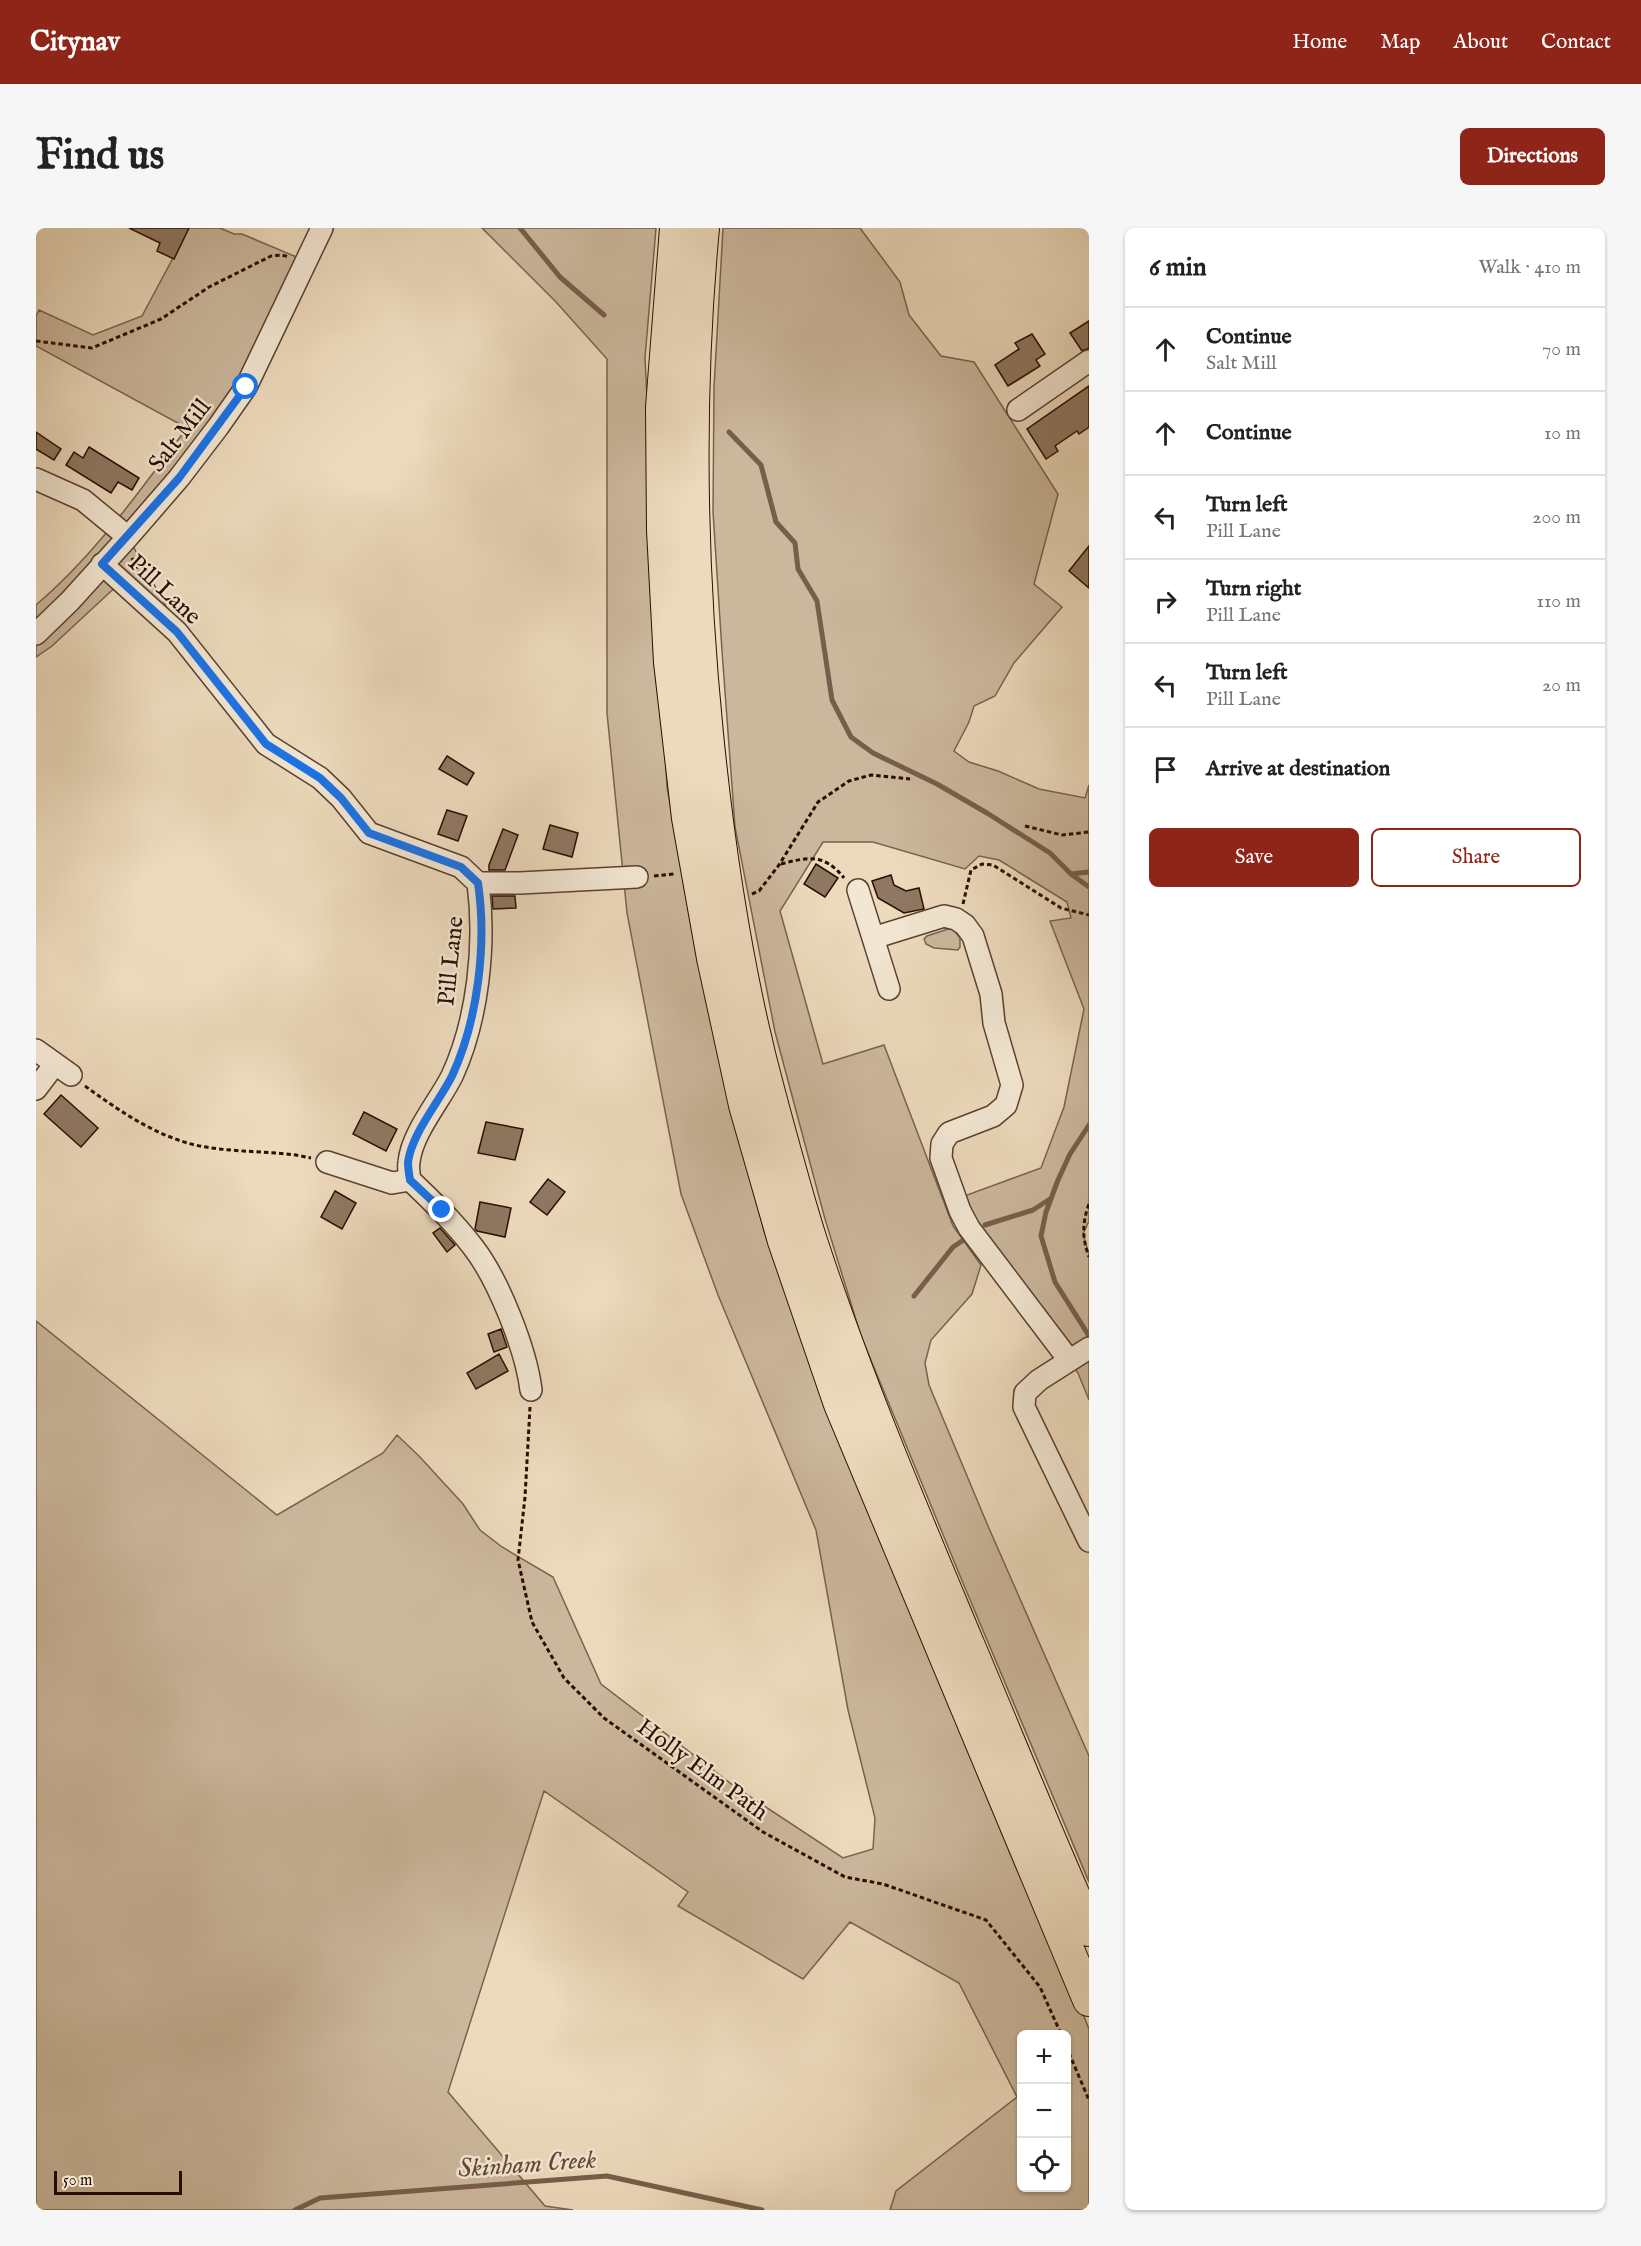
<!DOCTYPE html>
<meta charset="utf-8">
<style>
body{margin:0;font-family:"IM FELL English",serif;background:#f6f6f6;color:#222}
.controls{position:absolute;right:18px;bottom:18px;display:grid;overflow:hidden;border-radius:9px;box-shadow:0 2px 4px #0004}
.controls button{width:54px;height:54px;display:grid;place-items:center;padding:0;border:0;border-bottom:2px solid #e0e0e0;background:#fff;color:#222;font:30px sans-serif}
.scale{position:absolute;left:18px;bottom:15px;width:128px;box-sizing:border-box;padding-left:6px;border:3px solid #2a0d01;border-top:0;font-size:16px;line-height:21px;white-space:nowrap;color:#2a0d01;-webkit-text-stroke:4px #f3e7d3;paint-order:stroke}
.stop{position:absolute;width:18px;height:18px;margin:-14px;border:4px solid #1a73e8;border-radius:50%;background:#fff}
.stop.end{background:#1a73e8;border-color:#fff;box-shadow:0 2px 6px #0008}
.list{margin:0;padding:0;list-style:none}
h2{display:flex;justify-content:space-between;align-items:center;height:78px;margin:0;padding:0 24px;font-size:26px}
h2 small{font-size:20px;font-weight:400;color:#767676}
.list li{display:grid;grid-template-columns:39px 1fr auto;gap:18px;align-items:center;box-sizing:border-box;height:84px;padding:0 24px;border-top:2px solid #e0e0e0}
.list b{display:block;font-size:22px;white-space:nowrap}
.list p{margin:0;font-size:20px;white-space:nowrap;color:#767676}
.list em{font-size:20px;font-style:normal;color:#767676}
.actions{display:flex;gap:12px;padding:18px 24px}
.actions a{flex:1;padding:14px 0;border:2px solid #8f2418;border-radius:9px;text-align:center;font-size:21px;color:#8f2418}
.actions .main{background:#8f2418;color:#fff}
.icon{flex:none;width:33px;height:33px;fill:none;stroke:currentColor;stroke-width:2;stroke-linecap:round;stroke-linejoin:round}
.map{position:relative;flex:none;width:1053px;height:1982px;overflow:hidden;border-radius:9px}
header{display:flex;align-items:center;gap:36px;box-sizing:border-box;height:84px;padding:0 30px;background:#8f2418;color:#fff}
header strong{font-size:28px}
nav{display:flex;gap:33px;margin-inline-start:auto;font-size:21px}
.intro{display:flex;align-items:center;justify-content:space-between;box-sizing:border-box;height:144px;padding:0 36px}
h1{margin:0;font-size:42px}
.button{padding:15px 27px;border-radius:9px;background:#8f2418;color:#fff;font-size:21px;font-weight:700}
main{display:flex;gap:36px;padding:0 36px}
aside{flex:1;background:#fff;border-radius:9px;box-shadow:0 2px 4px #0004}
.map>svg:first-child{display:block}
</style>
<header>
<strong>Citynav</strong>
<nav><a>Home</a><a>Map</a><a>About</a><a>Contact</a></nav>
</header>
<div class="intro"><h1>Find us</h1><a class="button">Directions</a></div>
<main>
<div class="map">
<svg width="1053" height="1982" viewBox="0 0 1053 1982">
<rect width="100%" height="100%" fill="#ecdabc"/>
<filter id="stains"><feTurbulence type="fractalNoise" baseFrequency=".00333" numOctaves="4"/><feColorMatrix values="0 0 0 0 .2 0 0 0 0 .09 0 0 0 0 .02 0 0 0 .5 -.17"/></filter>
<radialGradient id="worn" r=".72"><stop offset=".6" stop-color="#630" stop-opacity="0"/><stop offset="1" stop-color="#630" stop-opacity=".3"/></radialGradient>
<!-- green -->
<path fill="#cbb79c" stroke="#7a624e" stroke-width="1.5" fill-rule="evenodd" d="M153,0H184L198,6H206L270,33L210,159L92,309L131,380L141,404L85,354L16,418L0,429V377C60,326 104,262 151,200L0,118V88L3,82L57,107L106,88Z
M446,0H620L609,130L631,559L659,717L728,1003L805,1218L978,1618L1053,1801V1982H854L860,1963L981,1869L923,1755L814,1694L767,1751L642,1678L652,1664L508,1563L412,1864L509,1978L537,1982H0V1093L241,1287L347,1225L361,1207L383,1228L427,1276L444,1302L466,1319L517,1349L565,1456L698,1558L807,1630L837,1621L839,1590L812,1482L780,1302L682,1067L645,966L591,685L571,485V131L520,74ZM986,1806H1030V1960H986Z
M687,0H824L864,54L873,87L905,128L938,134L1022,266L998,356L1026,379L978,435L959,468L938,478L933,494L918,523L933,534L962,543L1003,561L1049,570L1053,557V993L1047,1006L1053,1026V1172L1042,1145L920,971L1005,940L1028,879L1048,781L1014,693L1035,690L1031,674L963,632L943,628L929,641L837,614H787L744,683L787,836L848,817L917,998L945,1037L936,1066L895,1112L889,1135L893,1157L952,1298L1053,1528V1654L927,1355L825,1108L789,991L739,804L699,599L686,423L677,284L678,160Z
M912,701H917L924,710V719L922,722L898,720L890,716L888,711L891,708Z"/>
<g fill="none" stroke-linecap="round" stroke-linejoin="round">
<!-- stream -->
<path stroke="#775e4b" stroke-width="5" d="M484,0L524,49L568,87
M693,204L725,237L740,294L759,315L762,341L781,373L796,472L815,509L837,525L901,556L951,585L1014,625L1035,646L1053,644
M1035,646L1053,659
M1053,897L1034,926L1022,952L1010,984L1005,1008L1019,1054L1053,1108
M949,997L997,982L1014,971
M878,1068L917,1019L929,1011
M259,1982L284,1970L571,1948L726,1982"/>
</g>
<!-- building -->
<path fill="#8f7862" stroke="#2a0d01" stroke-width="1.5" d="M93,0H153L138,31L121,23L124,15Z
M1053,93V120L1046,123L1034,105Z
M996,106L1009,126L1000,132L1004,138L972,158L959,137L983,121L979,115Z
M1053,158V199L1043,206L1041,203L1019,218L1022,223L1010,231L991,201Z
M0,204L25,221L18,232L0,221Z
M53,219L103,250L96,262L82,254L75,265L30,237L38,224L47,230Z
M1053,318V360L1033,343Z
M411,528L438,545L431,557L403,541Z
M411,582L431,588L422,613L402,606Z
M514,597L542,605L536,629L507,621Z
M467,601L482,607L469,642H453V637Z
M780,636L802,650L789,669L768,656Z
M855,647L858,657L870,663L883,660L888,681L868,685L842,670L836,653Z
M456,668H479L480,680L457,681Z
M25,867L62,900L45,919L8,886Z
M328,884L361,901L350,923L317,906Z
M450,894L487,901L479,932L442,925Z
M512,951L529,964L511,987L494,974Z
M299,963L320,975L306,1001L285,989Z
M444,974L475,980L469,1009L441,1003L439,1001Z
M404,1000L419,1017L411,1024L397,1005Z
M465,1101L471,1119L458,1124L452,1106Z
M463,1126L472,1143L440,1161L431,1145Z"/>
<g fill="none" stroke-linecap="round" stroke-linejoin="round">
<!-- minor casing -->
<g stroke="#5a4030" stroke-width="24">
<path id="minor" d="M982,182L1053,133
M0,251L47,272L92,309
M66,336L141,404L230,516L284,550L305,570L333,605L425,639L442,655C450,716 442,792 416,848C403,874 376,905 373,934C372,939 373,946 374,952C396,973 418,994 437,1019C462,1051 490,1121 495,1162
M0,406L34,373L92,309L143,250L182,199L210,159L286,0
M442,655H484L601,649
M822,662L853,761
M837,710L908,688L920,691L929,697L937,708L955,766L958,795L976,857L970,877L957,888L913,905L906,916L905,930L924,983L933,1000L1033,1132
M0,822L35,847
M0,861L19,836
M291,934L356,955L374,952
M1053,1120L1003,1152L989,1165L988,1179L1053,1313"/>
</g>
<!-- highway casing -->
<g stroke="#2a0d01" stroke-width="34">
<path id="highway" d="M640,0L626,179L627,302L634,434L652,590L677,730L709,877L748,1013L804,1176L1053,1772
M667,0C651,169 654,337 671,506C683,626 701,747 733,865C746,913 759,962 774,1010C819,1148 876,1282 932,1416C972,1511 1011,1608 1053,1702"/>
</g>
<!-- path -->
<path stroke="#2a0d01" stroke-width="3" stroke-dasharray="4.5 3" stroke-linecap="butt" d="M0,113L56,120L125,91L173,59L235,28L246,27L253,29
M96,330L103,343
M989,598L1026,607L1053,604
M745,636C772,629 788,625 808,650
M618,648L638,646
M716,666L723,663L743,637L782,574L813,553L835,547L874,551
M927,676L935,642L946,636L957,637L1025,680L1053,687
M49,858C82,882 118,907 159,917C191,924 227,923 260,927L275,930
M1053,976C1046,995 1046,1010 1053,1029
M494,1179L489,1269L482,1332L496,1394L528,1450L568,1490L727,1604L809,1649L847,1656L950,1692L1004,1759L1025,1806
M1030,1818L1053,1872"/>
<!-- minor -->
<use href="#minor" stroke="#f3e7d3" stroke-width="21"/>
<!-- highway -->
<use href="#highway" stroke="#ecdabc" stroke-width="32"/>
</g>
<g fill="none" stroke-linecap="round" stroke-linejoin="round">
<!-- route -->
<path stroke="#1a73e8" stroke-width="8" d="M210,159L143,250L66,336L141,404L230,516L284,550L305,570L333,605L425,639L442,655C451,716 442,792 416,848C403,874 376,905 372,934C372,939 373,946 374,952L406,982"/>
</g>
<g text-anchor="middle" stroke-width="5" stroke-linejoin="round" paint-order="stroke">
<!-- street labels -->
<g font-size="24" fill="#2a0d01" stroke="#f3e7d3">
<text transform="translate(143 207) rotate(-52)" y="8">Salt Mill</text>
<text transform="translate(129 361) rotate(43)" y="8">Pill Lane</text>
<text transform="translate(414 733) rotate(-84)" y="8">Pill Lane</text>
<text transform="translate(667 1541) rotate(36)" y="8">Holly Elm Path</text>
</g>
<!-- water labels -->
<g font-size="26" font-style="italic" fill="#644a38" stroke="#f3e7d3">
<text transform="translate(491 1935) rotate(-4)" y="9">Skinham Creek</text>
</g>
</g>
<rect width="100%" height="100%" filter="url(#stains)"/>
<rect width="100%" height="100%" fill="url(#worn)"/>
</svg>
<div class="controls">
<button>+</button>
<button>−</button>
<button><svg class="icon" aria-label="locate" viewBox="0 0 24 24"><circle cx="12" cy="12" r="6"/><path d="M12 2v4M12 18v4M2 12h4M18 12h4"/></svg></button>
</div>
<div class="scale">50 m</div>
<div class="stop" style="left:210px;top:159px"></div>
<div class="stop end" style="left:406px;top:982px"></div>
</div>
<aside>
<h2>6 min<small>Walk · 410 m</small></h2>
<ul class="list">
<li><svg class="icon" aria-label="ahead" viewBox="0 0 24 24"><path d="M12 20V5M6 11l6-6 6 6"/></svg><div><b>Continue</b><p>Salt Mill</p></div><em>70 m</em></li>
<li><svg class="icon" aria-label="ahead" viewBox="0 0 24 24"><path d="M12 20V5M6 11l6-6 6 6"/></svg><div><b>Continue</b></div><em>10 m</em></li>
<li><svg class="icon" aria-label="left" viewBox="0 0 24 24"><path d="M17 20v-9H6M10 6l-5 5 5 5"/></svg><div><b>Turn left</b><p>Pill Lane</p></div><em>200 m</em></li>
<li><svg class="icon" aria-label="right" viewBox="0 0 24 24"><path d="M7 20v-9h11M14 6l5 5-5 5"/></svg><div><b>Turn right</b><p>Pill Lane</p></div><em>110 m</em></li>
<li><svg class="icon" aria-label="left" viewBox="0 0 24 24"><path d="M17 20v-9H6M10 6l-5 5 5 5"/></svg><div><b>Turn left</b><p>Pill Lane</p></div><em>20 m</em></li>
<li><svg class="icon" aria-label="arrive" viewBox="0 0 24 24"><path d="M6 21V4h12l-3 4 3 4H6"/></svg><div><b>Arrive at destination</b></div></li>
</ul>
<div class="actions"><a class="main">Save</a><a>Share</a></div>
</aside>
</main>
